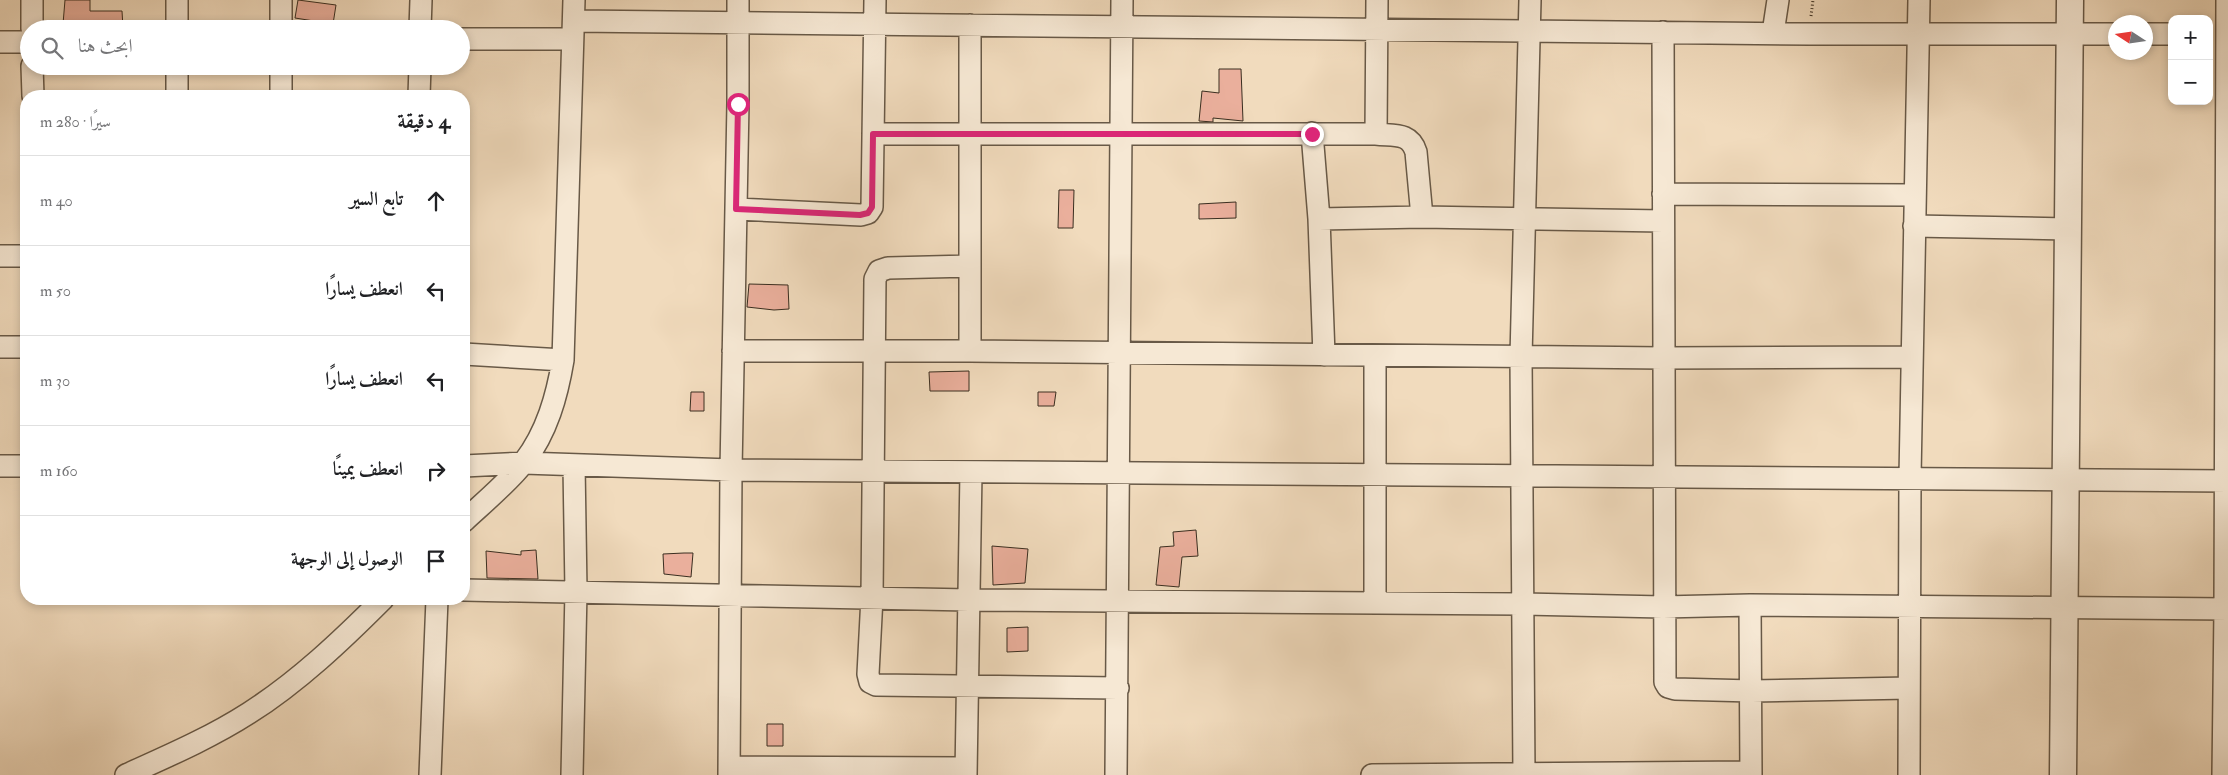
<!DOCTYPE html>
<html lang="ar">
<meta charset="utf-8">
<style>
body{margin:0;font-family:"IM FELL Double Pica",Amiri,serif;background:#f6f6f6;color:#202124;direction:rtl}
.controls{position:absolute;right:15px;top:15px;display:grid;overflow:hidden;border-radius:10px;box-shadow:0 2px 8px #0003}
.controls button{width:45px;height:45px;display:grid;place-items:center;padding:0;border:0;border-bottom:1px solid #e0e0e0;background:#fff;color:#202124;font:25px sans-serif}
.compass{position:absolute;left:2108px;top:15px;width:45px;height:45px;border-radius:50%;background:#fff;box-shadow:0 2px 8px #0003;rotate:282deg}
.stop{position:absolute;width:15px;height:15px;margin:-11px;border:4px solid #db2777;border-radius:50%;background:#fff}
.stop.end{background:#db2777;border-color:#fff;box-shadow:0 1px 5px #0008}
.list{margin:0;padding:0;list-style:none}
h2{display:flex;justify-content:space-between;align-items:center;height:65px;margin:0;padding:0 20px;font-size:21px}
h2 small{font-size:16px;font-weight:400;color:#757577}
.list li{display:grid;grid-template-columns:32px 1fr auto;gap:15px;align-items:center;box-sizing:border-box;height:90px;padding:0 20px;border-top:1px solid #e0e0e0}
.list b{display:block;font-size:19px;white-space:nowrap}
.list em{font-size:16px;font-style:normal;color:#757577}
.icon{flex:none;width:28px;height:28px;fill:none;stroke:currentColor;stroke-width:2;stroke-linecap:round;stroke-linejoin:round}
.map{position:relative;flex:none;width:2228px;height:775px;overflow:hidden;direction:ltr}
.search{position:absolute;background:#fff;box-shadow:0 2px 8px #0003;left:20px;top:20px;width:450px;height:55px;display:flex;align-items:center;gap:12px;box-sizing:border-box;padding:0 18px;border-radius:28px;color:#757577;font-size:19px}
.panel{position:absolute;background:#fff;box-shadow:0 2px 8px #0003;left:20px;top:90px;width:450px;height:515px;border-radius:20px;direction:rtl}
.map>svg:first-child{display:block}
</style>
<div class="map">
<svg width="2228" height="775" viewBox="0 0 2228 775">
<rect width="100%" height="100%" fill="#f1dbbd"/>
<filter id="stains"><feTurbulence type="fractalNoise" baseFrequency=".004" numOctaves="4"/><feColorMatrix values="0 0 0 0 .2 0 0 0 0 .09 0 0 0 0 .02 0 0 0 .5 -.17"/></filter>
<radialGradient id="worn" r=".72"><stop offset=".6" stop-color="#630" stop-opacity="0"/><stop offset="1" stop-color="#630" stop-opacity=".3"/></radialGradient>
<!-- building -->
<path fill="#eaaf9c" stroke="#3a2e20" d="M65,0H90V11H122L123,28L63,24Z
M298,0L336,5L333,24L295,18Z
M1219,69H1241L1243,121L1213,118V122L1199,121L1202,91L1219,93Z
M1059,190H1074L1073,228H1058Z
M1236,202V218L1199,219V204Z
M749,284L788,285L789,309L774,310L747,307Z
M969,371V391H930L929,372Z
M691,392H704V411H690Z
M1038,392H1056L1054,406H1038Z
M1196,530L1198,556L1182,557L1179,587L1156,585L1160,547L1174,546L1173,532Z
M992,546L1028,549L1025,583L993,585Z
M536,550L538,579L487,578L486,551L521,555V551Z
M684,553H693L691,577L664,574L663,554Z
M1028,627V651L1007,652V628Z
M767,724H783V746H767Z"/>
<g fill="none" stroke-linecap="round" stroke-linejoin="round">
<!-- minor casing -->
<g stroke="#685947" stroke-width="24">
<path id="minor" d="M177,0V29
M574,21L1810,34H2116
M32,29V0
M281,29V0
M420,29L421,0
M1663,32L1665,682L1668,687L1675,689L1752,691L1909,688
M1773,33L1778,0
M2146,34H2172
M461,39H572
M0,42H29
M32,66L33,96
M177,66V96
M281,66V96
M419,96L420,66
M1312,133L1319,219L1324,355
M873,134H1376C1394,136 1410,132 1416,152L1422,217
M1376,134L1377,0
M1663,194L1914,195
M736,209L861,215L868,213L872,207L875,0
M1319,219L1422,217L1663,221
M1914,226L2068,229
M0,256H26
M970,266L888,268L879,271L875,279L872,597L868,674L870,682L876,685L1118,688
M0,347H26
M733,351H970L1663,358L1912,357
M970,351V25
M464,354L563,360
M0,466H26
M464,466L524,463L731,470L2228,481
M464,521C481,505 511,480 524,462C547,432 557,396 563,360L574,0
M464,590L969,600L1521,604L1663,607L1750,605L2228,609
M1375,602V357
M1750,605L1751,775
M729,767L965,768
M126,775C168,756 210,738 249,713C298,682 342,640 383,599
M430,775L437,599
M572,775L576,591L574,465
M729,775L731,470L738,103V0
M966,775L971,472
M1116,775L1122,0
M1372,775L1751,772
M1524,775L1521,357L1530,0
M1909,775L1910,477L1919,0
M2223,775L2225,609L2227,0"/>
</g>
<!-- tertiary casing -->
<g stroke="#685947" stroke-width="29">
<path id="tertiary" d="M2063,775L2070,0"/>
</g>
<!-- path -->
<path stroke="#3a2e20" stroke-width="3" stroke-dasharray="1 2.5" stroke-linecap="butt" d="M1811,16L1813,0"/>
<!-- minor -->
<use href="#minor" stroke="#f6e8d4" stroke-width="21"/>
<!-- tertiary -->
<use href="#tertiary" stroke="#f6e8d4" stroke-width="26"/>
</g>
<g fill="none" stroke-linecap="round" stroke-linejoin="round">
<!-- route -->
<path stroke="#db2777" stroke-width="6" d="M738,104L736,209L860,215L868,213L872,207L873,134H1312"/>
</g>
<rect width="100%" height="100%" filter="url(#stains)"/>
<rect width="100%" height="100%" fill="url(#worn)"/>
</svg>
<div class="controls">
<button>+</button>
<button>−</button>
</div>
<svg class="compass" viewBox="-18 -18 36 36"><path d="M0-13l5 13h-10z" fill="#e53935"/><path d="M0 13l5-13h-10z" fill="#757577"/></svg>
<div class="stop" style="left:738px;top:104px"></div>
<div class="stop end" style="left:1312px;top:134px"></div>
<div class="search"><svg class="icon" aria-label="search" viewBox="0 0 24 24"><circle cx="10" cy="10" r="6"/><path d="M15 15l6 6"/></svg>ابحث هنا</div>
<section class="panel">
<h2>4 دقيقة<small>سيرًا · 280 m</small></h2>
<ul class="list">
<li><svg class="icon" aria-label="ahead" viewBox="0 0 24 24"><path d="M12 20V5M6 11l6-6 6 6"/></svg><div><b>تابع السير</b></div><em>40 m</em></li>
<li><svg class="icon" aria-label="left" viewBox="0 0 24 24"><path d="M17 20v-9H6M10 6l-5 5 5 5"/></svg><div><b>انعطف يسارًا</b></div><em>50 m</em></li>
<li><svg class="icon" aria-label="left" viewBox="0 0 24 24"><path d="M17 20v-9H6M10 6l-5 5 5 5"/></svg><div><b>انعطف يسارًا</b></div><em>30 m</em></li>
<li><svg class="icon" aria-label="right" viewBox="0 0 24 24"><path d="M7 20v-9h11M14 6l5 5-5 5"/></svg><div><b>انعطف يمينًا</b></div><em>160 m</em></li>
<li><svg class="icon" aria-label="arrive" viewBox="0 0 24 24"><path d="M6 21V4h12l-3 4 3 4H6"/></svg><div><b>الوصول إلى الوجهة</b></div></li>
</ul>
</section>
</div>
